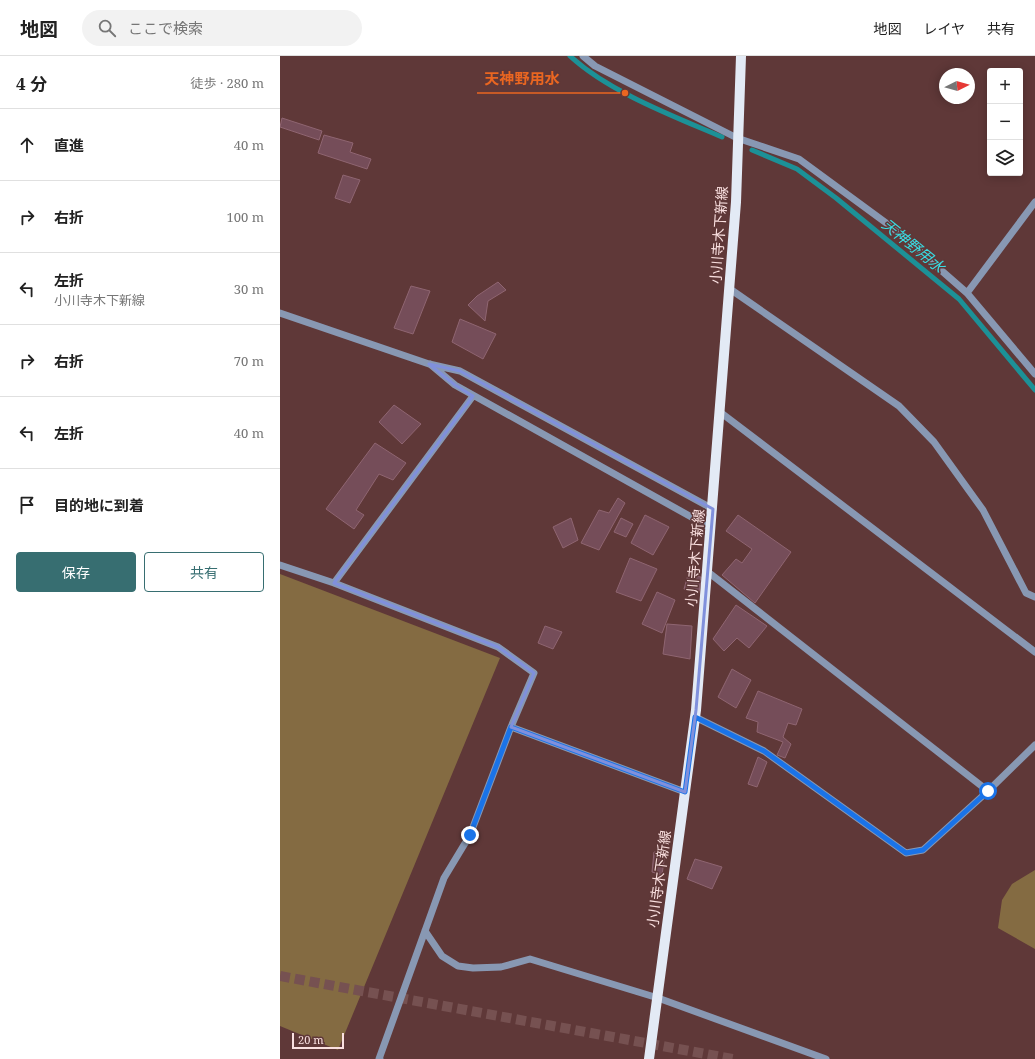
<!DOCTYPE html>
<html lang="ja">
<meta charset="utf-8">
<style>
body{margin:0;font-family:"Noto Serif","Noto Sans JP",serif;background:#f2f2f2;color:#222}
.controls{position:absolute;right:12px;top:12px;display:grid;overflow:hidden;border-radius:4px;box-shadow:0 2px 10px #0003}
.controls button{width:36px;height:36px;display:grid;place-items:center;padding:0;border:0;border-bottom:1px solid #e0e0e0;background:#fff;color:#222;font:20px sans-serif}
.compass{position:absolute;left:659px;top:12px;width:36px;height:36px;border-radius:50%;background:#fff;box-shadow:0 2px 10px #0003;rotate:85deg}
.scale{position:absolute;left:12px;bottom:10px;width:52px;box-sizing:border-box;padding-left:4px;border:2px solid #fae0e0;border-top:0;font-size:11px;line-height:14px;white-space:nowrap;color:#fae0e0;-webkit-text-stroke:3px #5f3838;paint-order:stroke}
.stop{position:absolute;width:12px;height:12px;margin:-9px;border:3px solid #1a73e8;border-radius:50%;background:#fff}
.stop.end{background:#1a73e8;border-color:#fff;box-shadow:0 1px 4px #0008}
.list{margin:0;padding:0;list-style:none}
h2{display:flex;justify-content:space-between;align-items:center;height:52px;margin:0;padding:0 16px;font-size:17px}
h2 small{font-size:13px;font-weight:400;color:#767676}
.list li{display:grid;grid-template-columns:26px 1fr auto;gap:12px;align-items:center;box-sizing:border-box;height:72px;padding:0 16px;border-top:1px solid #e0e0e0}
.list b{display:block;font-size:15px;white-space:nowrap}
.list p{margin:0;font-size:13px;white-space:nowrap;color:#767676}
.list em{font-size:13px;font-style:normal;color:#767676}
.actions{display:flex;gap:8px;padding:12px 16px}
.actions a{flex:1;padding:9px 0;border:1px solid #376e71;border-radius:4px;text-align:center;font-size:14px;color:#376e71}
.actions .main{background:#376e71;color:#fff}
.icon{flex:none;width:22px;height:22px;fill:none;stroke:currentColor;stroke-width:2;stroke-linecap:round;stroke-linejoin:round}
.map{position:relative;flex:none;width:755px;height:1003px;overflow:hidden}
header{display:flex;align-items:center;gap:24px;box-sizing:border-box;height:56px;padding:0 20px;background:#fff;border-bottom:1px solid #e0e0e0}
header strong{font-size:19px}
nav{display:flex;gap:22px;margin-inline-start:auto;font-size:14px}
.search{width:280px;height:36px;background:#f2f2f2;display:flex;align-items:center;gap:10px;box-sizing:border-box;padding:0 14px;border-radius:22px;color:#767676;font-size:15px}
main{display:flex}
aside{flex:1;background:#fff}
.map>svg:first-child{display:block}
</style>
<header>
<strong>地図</strong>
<div class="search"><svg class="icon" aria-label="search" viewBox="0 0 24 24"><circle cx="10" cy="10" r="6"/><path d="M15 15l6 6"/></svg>ここで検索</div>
<nav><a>地図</a><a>レイヤ</a><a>共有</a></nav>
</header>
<main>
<aside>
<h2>4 分<small>徒歩 · 280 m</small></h2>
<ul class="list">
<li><svg class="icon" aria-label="ahead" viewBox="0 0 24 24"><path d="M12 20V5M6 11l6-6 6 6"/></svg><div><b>直進</b></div><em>40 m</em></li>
<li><svg class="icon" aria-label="right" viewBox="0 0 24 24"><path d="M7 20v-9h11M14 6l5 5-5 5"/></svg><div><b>右折</b></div><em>100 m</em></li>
<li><svg class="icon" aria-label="left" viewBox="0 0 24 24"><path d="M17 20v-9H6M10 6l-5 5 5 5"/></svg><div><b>左折</b><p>小川寺木下新線</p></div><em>30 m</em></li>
<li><svg class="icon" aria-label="right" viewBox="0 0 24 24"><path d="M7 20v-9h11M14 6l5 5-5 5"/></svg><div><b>右折</b></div><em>70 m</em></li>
<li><svg class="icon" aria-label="left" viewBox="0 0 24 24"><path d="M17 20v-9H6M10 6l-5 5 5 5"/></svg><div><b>左折</b></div><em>40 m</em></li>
<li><svg class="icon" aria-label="arrive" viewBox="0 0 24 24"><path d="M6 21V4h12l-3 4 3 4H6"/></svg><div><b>目的地に到着</b></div></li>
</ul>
<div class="actions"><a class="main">保存</a><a>共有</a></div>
</aside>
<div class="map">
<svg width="755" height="1003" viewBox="0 0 755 1003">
<rect width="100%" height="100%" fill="#5f3838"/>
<!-- green -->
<path fill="#846b42" d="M0,518L220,602L58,994L0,970Z
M755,814V893L718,872L722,844L732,828Z"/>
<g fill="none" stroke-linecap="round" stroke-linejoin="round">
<!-- stream -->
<path stroke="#1c9197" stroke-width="5" d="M290,0C329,36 393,60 442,81
M472,94L517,113L556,142L679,243L755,334"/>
</g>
<!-- building -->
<path fill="#754d59" stroke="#8f6571" d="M2,62L42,75L39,84L0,71Z
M44,79L73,87L70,96L91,103L87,113L38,97Z
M63,119L80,124L70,147L55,142Z
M218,226L226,234L208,245L205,265L188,249L197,240Z
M131,230L150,235L133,278L114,272Z
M180,263L216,278L203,303L172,286Z
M114,349L141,368L122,388L99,366Z
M95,387L126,407L113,424L99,418L76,454L84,459L74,473L46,453Z
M338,442L345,447L319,494L301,487L319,454L329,457Z
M365,459L389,471L373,499L351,487Z
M458,459L511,496L475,547L442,519L456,503L462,507L472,493L446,475Z
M291,462L298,484L283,492L273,471Z
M341,462L353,468L346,481L334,476Z
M350,502L377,513L361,545L336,536Z
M408,519L421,521L419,537L404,533Z
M377,536L395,544L382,577L362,568Z
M456,549L487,570L469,592L457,582L444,595L433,583Z
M387,568L412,570L410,603L383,598Z
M265,570L282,576L273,593L258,587Z
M452,613L471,624L456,652L438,641Z
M478,635L522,653L516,669L508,667L503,681L511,688L505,702L497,699L503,686L477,676L478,666L466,662Z
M478,701L487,706L477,731L468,728Z
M374,796L385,797L382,819L372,816Z
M415,803L442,811L432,833L407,823Z"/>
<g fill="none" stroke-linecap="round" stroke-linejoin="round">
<!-- major-tunnel -->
<path stroke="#765151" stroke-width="10" stroke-dasharray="10 5" stroke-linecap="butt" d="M0,920L453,1003"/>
<!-- minor -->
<path stroke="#8898b3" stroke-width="7" d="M303,0L315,10L457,82L519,103L613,172L687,237L755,318
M450,233L619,350L654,386L703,454L746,537L755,541
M687,237L755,146
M0,257L149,308L180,315L433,453
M150,308L175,329L431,472
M440,356L755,596
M0,509L54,527L218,591L254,617L231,671
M54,527L193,340
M415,661L484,695L626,797L643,794L708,735L428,516
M708,735L755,689
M145,875L162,900L178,910L193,912L221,911L250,903L378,942L546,1003
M100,1003H99L164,822L190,779L231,671L405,736"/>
<!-- major -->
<path stroke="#e3eaf5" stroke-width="10" d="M369,1003L416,654L456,146L461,0"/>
</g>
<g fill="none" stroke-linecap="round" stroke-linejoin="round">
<!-- route -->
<path stroke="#1a73e8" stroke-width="5" d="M190,779L231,671L405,736L415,661L484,695L626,797L643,794L708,735"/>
</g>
<!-- marked area -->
<path fill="none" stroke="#8090dc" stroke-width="3" stroke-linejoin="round" d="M149,308L180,315L433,453L416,654L405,736L231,671L254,617L218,591L54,527L193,340L175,329Z"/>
<g text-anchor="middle" stroke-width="3" stroke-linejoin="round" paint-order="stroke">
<!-- street labels -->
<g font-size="14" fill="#fae0e0" stroke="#5f3838">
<text transform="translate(439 179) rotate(-86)" y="5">小川寺木下新線</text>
<text transform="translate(415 502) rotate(-85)" y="5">小川寺木下新線</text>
<text transform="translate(379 823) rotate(-82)" y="5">小川寺木下新線</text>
</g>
<!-- water labels -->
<g font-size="15" font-style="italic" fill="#3adae1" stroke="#5f3838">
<text transform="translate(633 190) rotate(39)" y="5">天神野用水</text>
</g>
</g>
<!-- callouts -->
<path fill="none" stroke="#ea6621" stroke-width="1.5" d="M345 37L288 37H197"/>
<circle fill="#ea6621" stroke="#5f3838" stroke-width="1.5" cx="345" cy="37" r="4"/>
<g font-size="15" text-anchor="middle" font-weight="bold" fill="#ea6621" stroke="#5f3838" stroke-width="3" stroke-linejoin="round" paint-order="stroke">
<text x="242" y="28">天神野用水</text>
</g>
</svg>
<div class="controls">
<button>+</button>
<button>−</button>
<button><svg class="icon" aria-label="layers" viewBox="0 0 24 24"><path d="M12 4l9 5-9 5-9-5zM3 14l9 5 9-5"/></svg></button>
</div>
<svg class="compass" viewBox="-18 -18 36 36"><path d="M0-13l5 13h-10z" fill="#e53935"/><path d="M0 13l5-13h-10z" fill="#767676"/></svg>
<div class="scale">20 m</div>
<div class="stop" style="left:708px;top:735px"></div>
<div class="stop end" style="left:190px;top:779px"></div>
</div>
</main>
